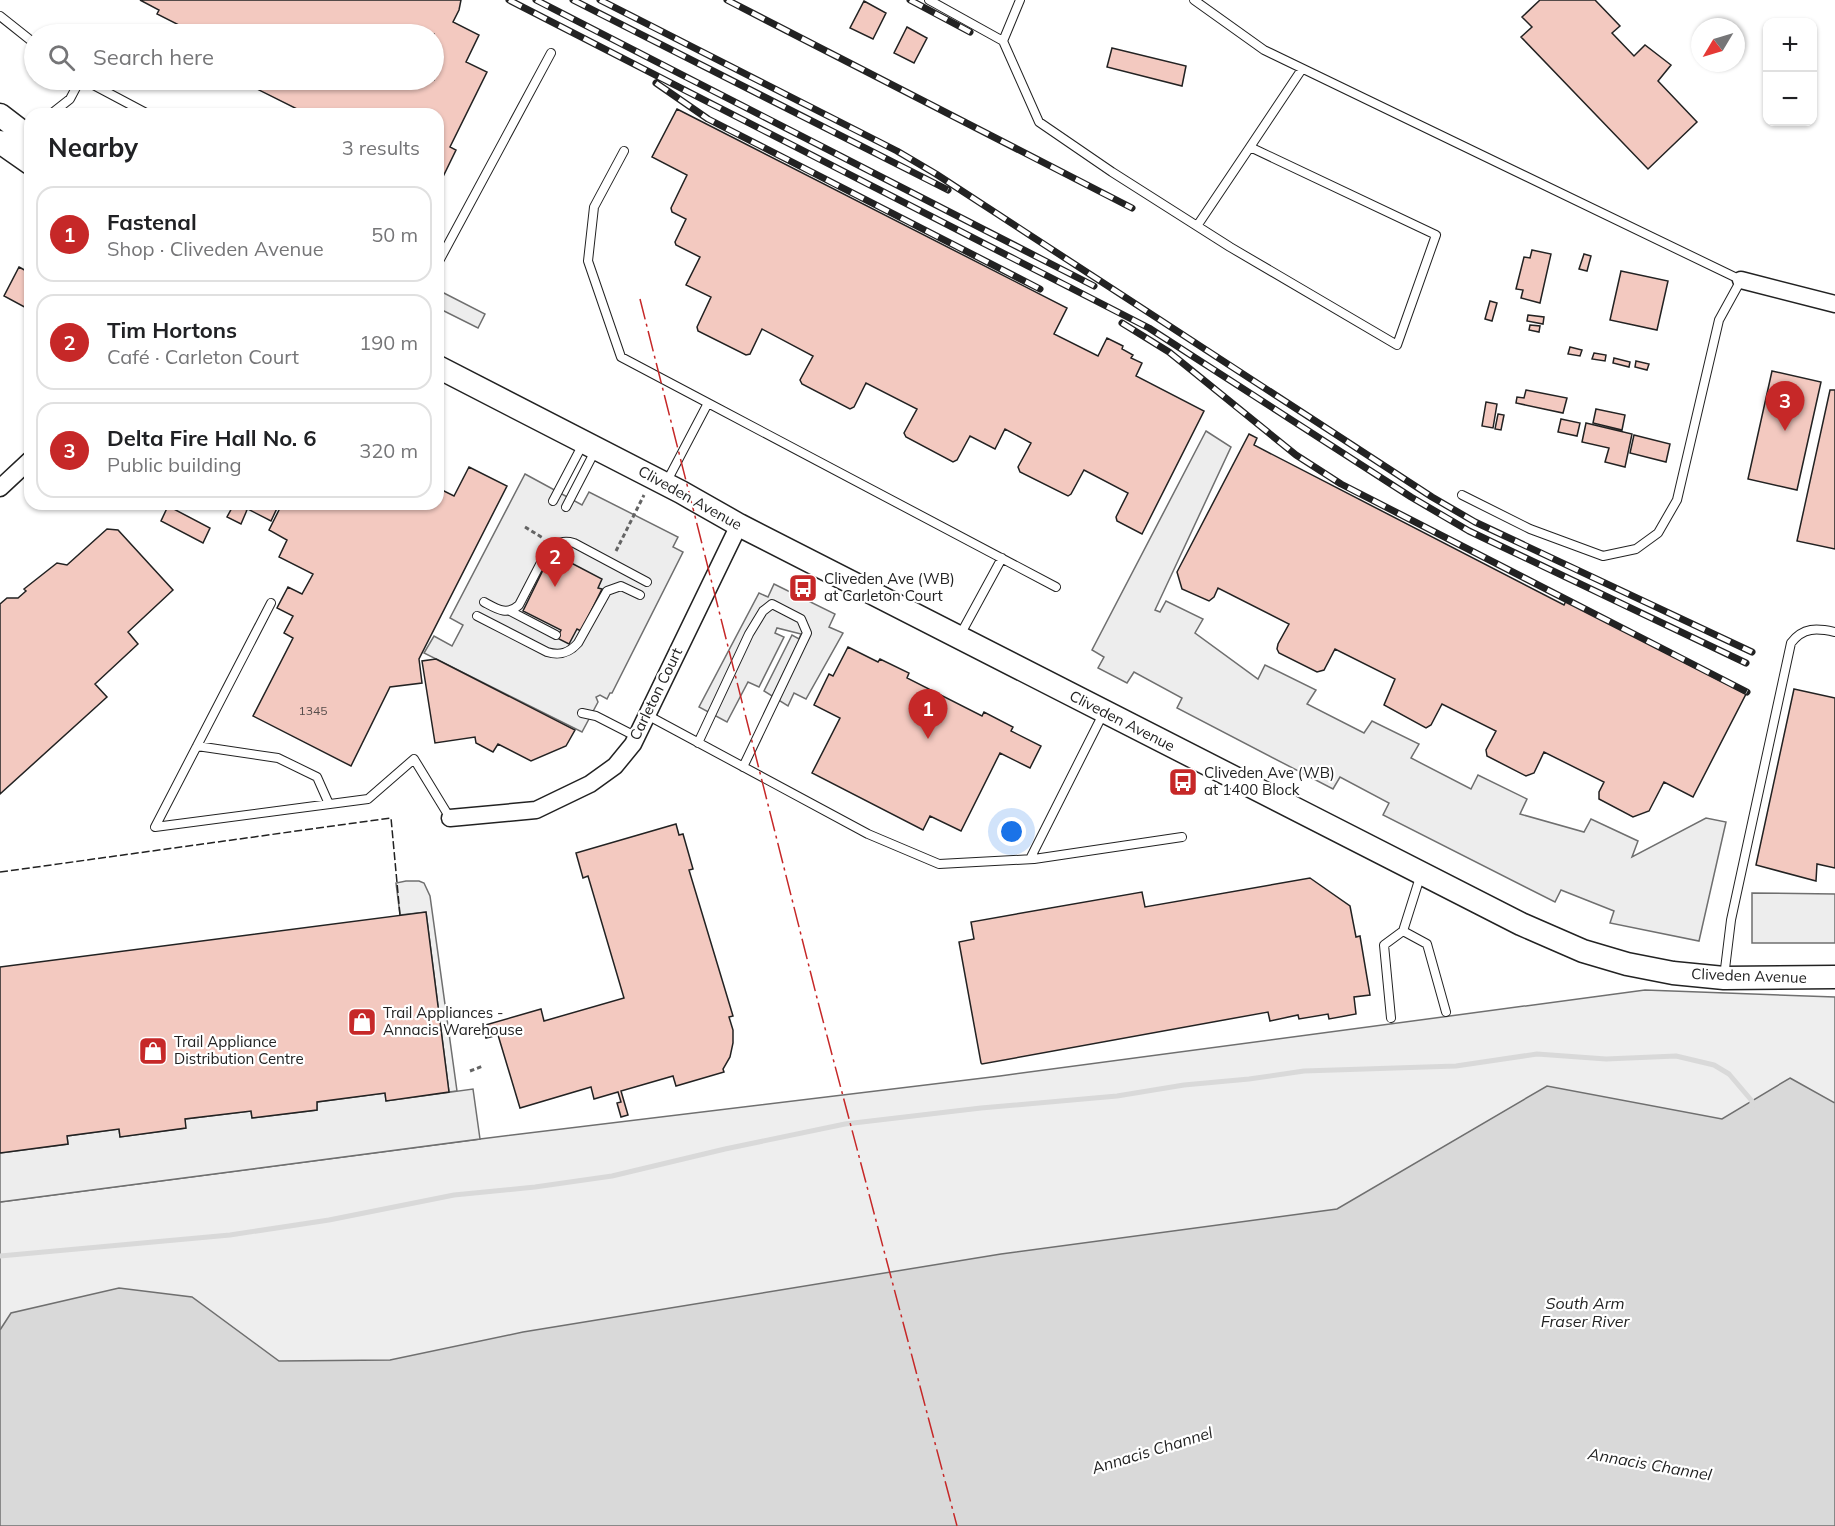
<!DOCTYPE html>
<meta charset="utf-8">
<style>
body{margin:0;font-family:Mulish,sans-serif;background:#f2f2f2;color:#202124}
.controls{position:absolute;right:18px;top:18px;display:grid;overflow:hidden;border-radius:12px;box-shadow:0 2px 4px #0004}
.controls button{width:54px;height:54px;display:grid;place-items:center;padding:0;border:0;border-bottom:2px solid #e0e0e0;background:#fff;color:#202124;font:30px sans-serif}
.compass{position:absolute;left:1691px;top:18px;width:54px;height:54px;border-radius:50%;background:#fff;box-shadow:0 2px 4px #0004;rotate:232deg}
.you{position:absolute;left:1012px;top:832px;width:21px;height:21px;margin:-15px;border:4px solid #fff;border-radius:50%;background:#1a73e8;box-shadow:0 0 0 9px #1a73e833}
.badge{display:grid;place-items:center;width:39px;height:39px;border-radius:50%;background:#c62828;color:#fff;font-size:20px;font-weight:700}
.pin{position:absolute;translate:-50% -50px;filter:drop-shadow(0 2px 3px #0008)}
.pin::after{content:'';position:absolute;top:32px;width:21px;height:18px;background:inherit;clip-path:polygon(0 0,100% 0,50% 100%)}
.list{margin:0;padding:0;list-style:none}
h2{display:flex;justify-content:space-between;align-items:center;height:78px;margin:0;padding:0 24px;font-size:26px}
h2 small{font-size:20px;font-weight:400;color:#757577}
.list li{display:grid;grid-template-columns:39px 1fr auto;gap:18px;align-items:center;box-sizing:border-box;height:96px;margin:0 12px 12px;padding:0 12px;border:2px solid #e0e0e0;border-radius:18px}
.list b{display:block;font-size:22px;white-space:nowrap}
.list p{margin:0;font-size:20px;white-space:nowrap;color:#757577}
.list em{font-size:20px;font-style:normal;color:#757577}
.icon{flex:none;width:33px;height:33px;fill:none;stroke:currentColor;stroke-width:2;stroke-linecap:round;stroke-linejoin:round}
.map{position:relative;flex:none;width:1835px;height:1526px;overflow:hidden}
.search{position:absolute;background:#fff;box-shadow:0 2px 4px #0004;left:24px;top:24px;width:420px;height:66px;display:flex;align-items:center;gap:15px;box-sizing:border-box;padding:0 21px;border-radius:33px;color:#757577;font-size:22px}
.panel{position:absolute;background:#fff;box-shadow:0 2px 4px #0004;left:24px;top:108px;width:420px;height:402px;border-radius:18px}
.map>svg:first-child{display:block}
</style>
<div class="map">
<svg width="1835" height="1526" viewBox="0 0 1835 1526">
<rect width="100%" height="100%" fill="#fff"/>
<!-- green -->
<path fill="#eee" stroke="#6f6f6f" stroke-width="1.5" d="M406,881H419L424,883L430,896L457,1091L449,1092L426,912L400,915L396,883Z
M1645,990L1835,997V1271L362,1408L0,1388V1202L480,1139L1000,1076Z"/>
<!-- parking -->
<path fill="#ededed" stroke="#6f6f6f" stroke-width="1.5" d="M438,290L485,314L478,328L438,308Z
M1206,431L1231,447L1155,610L1160,612L1166,601L1203,619L1195,633L1258,679L1265,665L1316,690L1307,704L1364,733L1372,721L1419,744L1411,758L1471,789L1478,775L1527,799L1520,814L1584,832L1591,819L1638,841L1632,857L1706,818L1726,822L1699,941L1610,923L1614,911L1561,890L1555,902L1383,815L1389,803L1340,777L1333,789L1177,708L1182,698L1134,672L1127,683L1098,668L1104,657L1092,650Z
M525,474L582,505L589,492L678,537L673,547L683,552L612,693H610L607,699L600,695L596,697L598,702L582,732L424,653L434,636L452,646L463,625L450,618Z
M774,584L835,614L829,627L843,633L806,699L794,693L788,706L764,691L792,635L799,639L801,634L777,628L775,633L784,637L759,687L748,682L727,722L699,707L759,593L768,597Z
M1752,893L1835,894V943H1752Z
M473,1089L480,1139L0,1202V1153L68,1144L67,1136L119,1129L120,1137L185,1128V1119L251,1111L252,1118L317,1110V1102L385,1093L386,1101Z"/>
<!-- water -->
<path fill="#d9d9d9" stroke="#6f6f6f" stroke-width="1.5" d="M1790,1078L1835,1103V1526H0V1330L11,1313L119,1288L192,1297L279,1361L390,1360L523,1332L1001,1254L1337,1209L1547,1086L1722,1119Z"/>
<g fill="none" stroke-linecap="round" stroke-linejoin="round">
<!-- stream -->
<path stroke="#d9d9d9" stroke-width="5" d="M0,1256L230,1235L329,1220L454,1195L535,1187L612,1176L725,1149L845,1124L981,1108L1117,1096L1184,1085L1249,1079L1304,1071L1456,1066L1537,1054L1606,1059L1676,1056L1714,1065L1729,1074L1752,1101V1106"/>
</g>
<!-- building -->
<path fill="#f3c9c0" stroke="#222" stroke-width="1.5" d="M140,0H461L459,10L453,22L479,35L466,62L487,72L450,147L456,150L438,187V114H307L239,80H434V34H179L183,27L157,14L159,10Z
M1540,0H1595L1620,26L1612,33L1634,56L1645,45L1671,65L1658,81L1697,122L1648,169L1521,37L1532,27L1522,17Z
M864,1L886,13L873,39L850,28Z
M907,27L927,38L914,63L894,53Z
M1112,48L1186,66L1182,86L1107,67Z
M677,109L1067,308L1054,334L1098,356L1107,338L1123,346L1122,349L1133,355L1131,358L1142,363L1136,376L1204,411L1142,534L1117,521L1116,517L1128,493L1084,470L1071,494L1068,496L1020,472L1018,467L1031,443L1005,429L995,449L970,436L957,460L953,462L906,437L904,433L917,409L866,383L854,407L850,409L802,384L800,380L813,356L762,329L750,354L746,355L698,331L697,327L711,297L686,285L700,257L676,245L675,242L686,219L672,212L671,208L687,175L652,157Z
M1532,250L1551,254L1540,303L1521,298L1523,290L1516,289L1524,257L1530,258Z
M1584,254L1591,256L1587,271L1579,269Z
M19,267L30,273V310L4,296Z
M1621,271L1668,281L1657,330L1610,320Z
M1490,301L1497,303L1492,321L1485,319Z
M1528,315L1544,317L1543,324L1527,321Z
M1530,325L1540,326L1539,332L1529,330Z
M1570,347L1582,350L1580,356L1568,354Z
M1594,353L1606,355L1605,361L1592,359Z
M1614,358L1630,362L1629,367L1613,363Z
M1636,361L1649,364L1647,370L1635,367Z
M1772,371L1821,382L1797,490L1748,479Z
M1526,390L1567,398L1563,413L1516,403L1517,397L1524,398Z
M1830,390H1835V549L1797,541Z
M1486,402L1497,404L1493,428L1482,426Z
M1596,409L1625,415L1622,430L1593,423Z
M1498,414L1504,415L1501,430L1495,429Z
M1561,419L1580,423L1577,436L1558,432Z
M1586,423L1632,434L1625,467L1605,462L1609,448L1582,442Z
M1249,434L1257,438L1254,445L1564,605L1566,601L1746,694L1693,797L1664,782L1649,811L1633,817L1599,799V792L1604,782L1544,752L1534,773L1526,776L1487,756L1486,750L1496,731L1442,704L1431,725L1426,728L1384,705L1395,679L1335,649L1324,670L1317,672L1279,653L1277,649L1278,644L1289,624L1218,588L1214,597L1209,601L1182,589L1177,572Z
M1634,435L1670,444L1666,462L1630,453Z
M469,467L507,486L419,659L422,683L390,687L351,766L253,716L293,638L284,633L293,616L277,608L288,587L302,594L313,574L279,557L287,540L269,530L282,504H438V488L454,496Z
M234,504L247,510L241,524L227,517Z
M238,504H279L271,521Z
M168,506L210,528L203,543L161,521Z
M107,529L118,530L173,590L128,632L138,644L95,684L107,697L0,794V604L7,598H18L26,591L24,589L57,563L67,565Z
M556,555L602,579L598,588L602,589L581,631L577,629L569,644L557,638L561,630L523,611L545,566L550,568Z
M848,647L878,662L880,659L909,673L907,678L982,716L984,712L1013,727L1011,731L1041,746L1030,768L1000,753L961,831L930,816L923,830L812,773L840,718L814,705L829,674L833,676Z
M436,659L575,730L566,746L531,761L498,744L493,752L476,743L475,737L435,743L422,661Z
M1794,689L1835,698V868L1817,864L1816,881L1756,865Z
M676,824L679,835L683,834L693,869L689,870L733,1016L729,1017L733,1030V1043L730,1057L723,1069L724,1072L676,1086L673,1076L621,1091L628,1115L621,1117L617,1103L621,1102L618,1092L594,1099L591,1087L520,1108L498,1035L486,1038L482,1026L541,1009L544,1021L624,998L588,876L583,878L576,853Z
M1310,878L1350,906L1356,937L1360,936L1370,995L1354,997L1356,1014L1329,1019L1328,1014L1299,1019L1298,1015L1270,1021L1268,1012L982,1064L981,1063L959,942L974,939L971,922L1142,892L1145,907Z
M426,912L449,1092L386,1101L385,1093L317,1102V1110L252,1118L251,1111L185,1119L186,1128L120,1137L119,1129L67,1136L68,1144L0,1153V967Z"/>
<g fill="none" stroke-linecap="round" stroke-linejoin="round">
<!-- lane casing -->
<g stroke="#222" stroke-width="10">
<path id="lane" d="M929,0L1003,41L1039,122L1112,172L1230,247L1397,345L1436,235L1250,147L1302,69
M1194,0L1264,50L1741,280L1719,320L1677,500L1658,533L1636,549L1603,556L1530,529L1462,495
M0,16L34,43
M1003,41L1020,0
M84,80L148,114
M51,114L70,99L80,80
M624,151L594,207L588,261L621,357L708,403
M1197,226L1250,147
M438,263L551,53
M666,483L708,403L1056,587
M553,501L584,442
M566,507L596,449
M484,602C497,609 507,616 519,605L548,549C557,543 563,540 574,543L647,582
M271,603L155,827L368,799L414,759L450,818
M510,611L556,635
M477,616L547,652C560,656 569,653 578,643L607,591L621,586L640,595
M959,637L1002,558
M582,713L596,716L637,737
M647,715L868,834L939,864L1034,859L1182,837
M698,743L749,634L763,611L772,604L801,619L807,633L743,767
M197,746L278,758L317,777L329,804
M1030,859L1104,712
M1403,931L1427,944L1446,1012
M1724,977L1731,920L1791,643C1803,627 1817,628 1835,632
M1391,1018L1384,945L1403,931L1421,874"/>
</g>
<!-- street casing -->
<g stroke="#222" stroke-width="19">
<path id="street" d="M1741,280L1835,304
M0,488L30,460
M450,818L536,810L590,784L615,766L633,744L739,525"/>
</g>
<!-- secondary casing -->
<g stroke="#222" stroke-width="25">
<path id="secondary" d="M0,115L30,138
M0,142L30,163
M438,367L681,492L739,525L1521,924L1583,951L1627,964L1673,973L1724,978L1835,977"/>
</g>
<!-- path -->
<path stroke="#646464" stroke-width="3" stroke-dasharray="4.5 3" stroke-linecap="butt" d="M525,527L543,538
M616,551L644,495
M470,1071L483,1066"/>
<!-- lane -->
<use href="#lane" stroke="#fff" stroke-width="8"/>
<!-- street -->
<use href="#street" stroke="#fff" stroke-width="16"/>
<!-- secondary -->
<use href="#secondary" stroke="#fff" stroke-width="22"/>
<!-- rail casing -->
<g stroke="#222" stroke-width="7">
<path id="rail" d="M509,0L1149,328L1411,497L1469,531L1746,663
M536,0L1094,286
M573,0L948,190
M600,0L897,151L936,174L1432,497L1475,522L1752,652
M727,0L1132,208
M910,0L970,32
M656,83L708,119L1040,289
M1122,323L1169,352L1296,455L1341,484L1747,692"/>
</g>
<!-- rail -->
<use href="#rail" stroke="#fff" stroke-width="4.5" stroke-dasharray="14" stroke-linecap="butt"/>
<!-- fence -->
<path stroke="#222" stroke-width="1.5" stroke-dasharray="8 3" stroke-linecap="butt" d="M0,872L391,818L400,915"/>
<!-- power -->
<path stroke="#c62828" stroke-width="1.5" stroke-dasharray="21 4.5 3 4.5" stroke-linecap="butt" d="M640,299L817,998L957,1526"/>
</g>
<!-- icons -->
<defs>
<g id="bus-square" transform="scale(1.5)"><rect x="-9" y="-9" width="18" height="18" rx="4" fill="#c62828" stroke="#fff"/><path d="M-5-6H5V4H4V6H2V4H-2V6H-4V4H-5ZM-3.5-4V0h7V-4ZM-3.5 1.2v1.5H-2V1.2ZM2 1.2v1.5H3.5V1.2Z" fill="#fff"/></g>
<g id="shop-square" transform="scale(1.5)"><rect x="-9" y="-9" width="18" height="18" rx="4" fill="#c62828" stroke="#fff"/><path d="M-5-2.5h2.3a2.7 3.5 0 0 1 5.4 0H5L5.5 6h-11ZM-1.5-2.5h3a1.5 2.3 0 0 0-3 0Z" fill="#fff"/></g>
</defs>
<g fill-rule="evenodd">
<use href="#bus-square" x="803" y="588"/>
<use href="#bus-square" x="1183" y="782"/>
<use href="#shop-square" x="362" y="1022"/>
<use href="#shop-square" x="153" y="1051"/>
</g>
<g text-anchor="middle" stroke-width="4.5" stroke-linejoin="round" paint-order="stroke">
<!-- number labels -->
<g font-size="12" fill="#564c4a">
<text x="313" y="715">1345</text>
</g>
<!-- street labels -->
<g font-size="15" fill="#222" stroke="#fff">
<text transform="translate(690 498) rotate(29)" y="5">Cliveden Avenue</text>
<text transform="translate(656 694) rotate(-64)" y="5">Carleton Court</text>
<text transform="translate(1122 721) rotate(27)" y="5">Cliveden Avenue</text>
<text transform="translate(1749 976) rotate(2)" y="5">Cliveden Avenue</text>
</g>
<!-- poi labels -->
<g font-size="15" fill="#222" stroke="#fff" text-anchor="start">
<text x="824" y="584">Cliveden Ave (WB)<tspan x="824" dy="17">at Carleton Court</tspan></text>
<text x="1204" y="778">Cliveden Ave (WB)<tspan x="1204" dy="17">at 1400 Block</tspan></text>
<text x="383" y="1018">Trail Appliances -<tspan x="383" dy="17">Annacis Warehouse</tspan></text>
<text x="174" y="1047">Trail Appliance<tspan x="174" dy="17">Distribution Centre</tspan></text>
</g>
<!-- water labels -->
<g font-size="16" font-style="italic" fill="#222" stroke="#fff">
<text x="1585" y="1309">South Arm<tspan x="1585" dy="18">Fraser River</tspan></text>
<text transform="translate(1152 1450) rotate(-17)" y="6">Annacis Channel</text>
<text transform="translate(1650 1464) rotate(10)" y="6">Annacis Channel</text>
</g>
</g>
</svg>
<div class="controls">
<button>+</button>
<button>−</button>
</div>
<svg class="compass" viewBox="-18 -18 36 36"><path d="M0-13l5 13h-10z" fill="#e53935"/><path d="M0 13l5-13h-10z" fill="#757577"/></svg>
<div class="you"></div>
<div class="pin badge" style="left:928px;top:739px">1</div>
<div class="pin badge" style="left:555px;top:587px">2</div>
<div class="pin badge" style="left:1785px;top:431px">3</div>
<div class="search"><svg class="icon" aria-label="search" viewBox="0 0 24 24"><circle cx="10" cy="10" r="6"/><path d="M15 15l6 6"/></svg>Search here</div>
<section class="panel">
<h2>Nearby<small>3 results</small></h2>
<ul class="list">
<li><span class="badge">1</span><div><b>Fastenal</b><p>Shop · Cliveden Avenue</p></div><em>50 m</em></li>
<li><span class="badge">2</span><div><b>Tim Hortons</b><p>Café · Carleton Court</p></div><em>190 m</em></li>
<li><span class="badge">3</span><div><b>Delta Fire Hall No. 6</b><p>Public building</p></div><em>320 m</em></li>
</ul>
</section>
</div>
